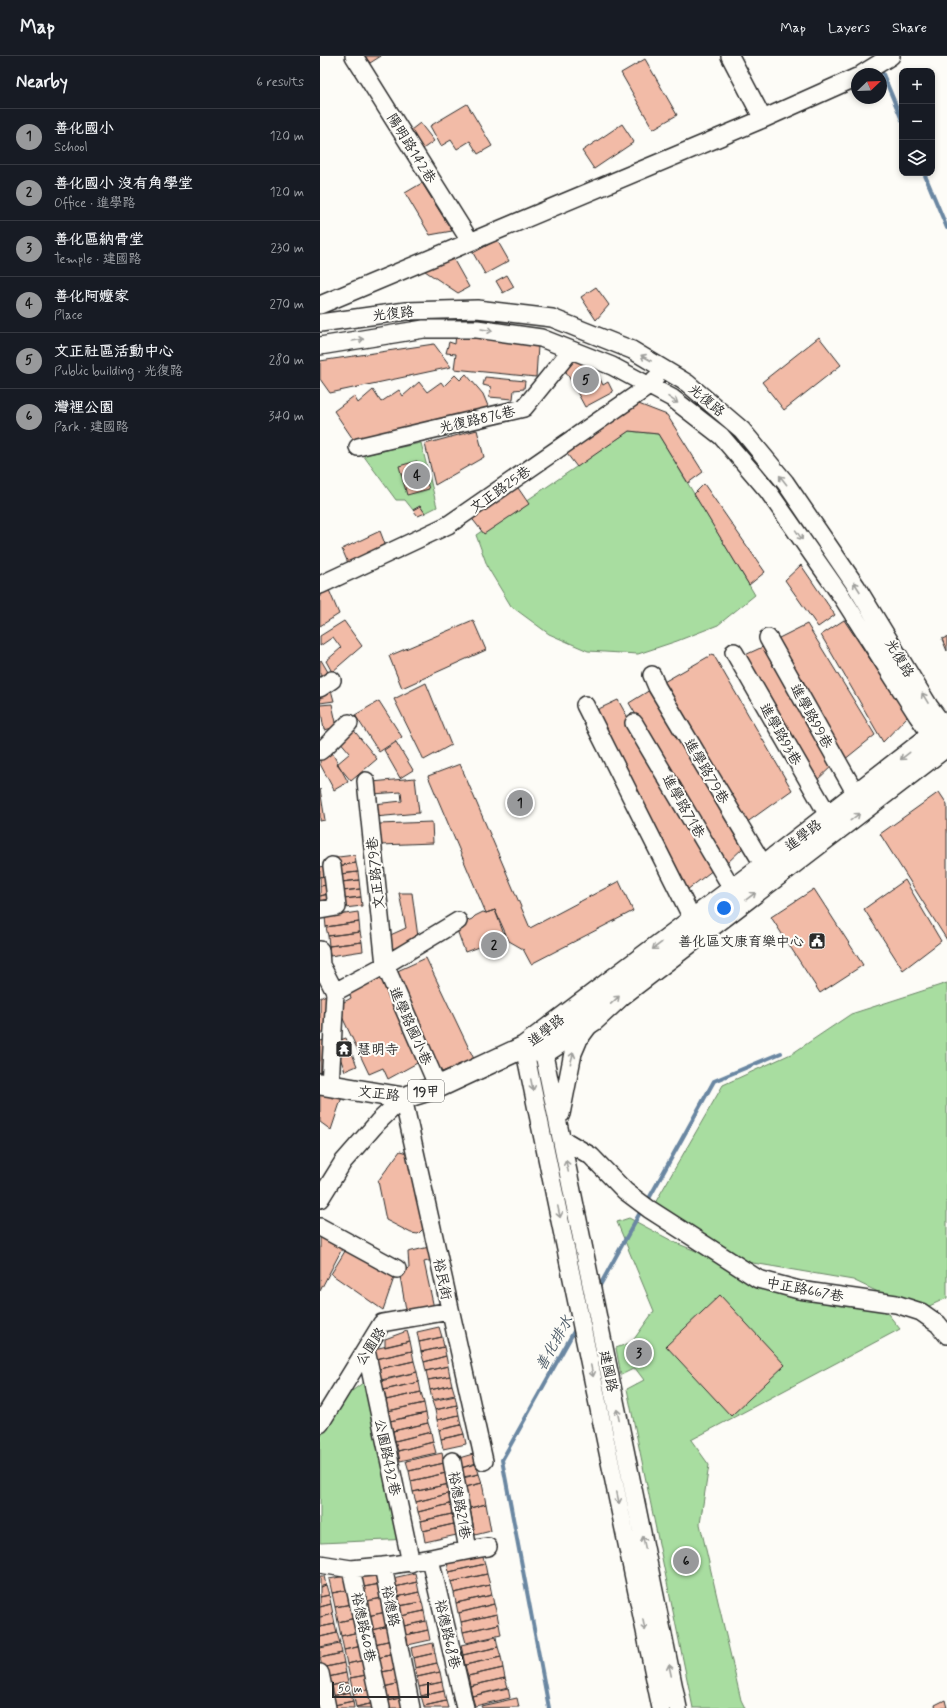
<!DOCTYPE html>
<meta charset="utf-8">
<style>
body{margin:0;font-family:Mynerve,"LXGW WenKai TC",sans-serif;background:#20242c;color:#f1f3f6}
.controls{position:absolute;right:12px;top:12px;display:grid;overflow:hidden;border-radius:8px;box-shadow:0 2px 6px #0003}
.controls button{width:36px;height:36px;display:grid;place-items:center;padding:0;border:0;border-bottom:1px solid #363941;background:#171b24;color:#f1f3f6;font:20px sans-serif}
.compass{position:absolute;left:531px;top:12px;width:36px;height:36px;border-radius:50%;background:#171b24;box-shadow:0 2px 6px #0003;rotate:67deg}
.scale{position:absolute;left:12px;bottom:10px;width:97px;box-sizing:border-box;padding-left:4px;border:2px solid #2b2b2b;border-top:0;font-size:11px;line-height:14px;white-space:nowrap;color:#2b2b2b;-webkit-text-stroke:3px #fdfcf7;paint-order:stroke}
.you{position:absolute;left:404px;top:852px;width:14px;height:14px;margin:-10px;border:3px solid #fff;border-radius:50%;background:#1a73e8;box-shadow:0 0 0 6px #1a73e833}
.badge{display:grid;place-items:center;width:26px;height:26px;border-radius:50%;background:#98999b;color:#111;font-size:13px;font-weight:700}
.pin{position:absolute;translate:-50% -50%;border:2px solid #fff;box-shadow:0 1px 4px #0006}
.list{margin:0;padding:0;list-style:none}
h2{display:flex;justify-content:space-between;align-items:center;height:52px;margin:0;padding:0 16px;font-size:17px}
h2 small{font-size:13px;font-weight:400;color:#9ea1a6}
.list li{display:grid;grid-template-columns:26px 1fr auto;gap:12px;align-items:center;box-sizing:border-box;height:56px;padding:0 16px;border-top:1px solid #363941}
.list b{display:block;font-size:15px;white-space:nowrap}
.list p{margin:0;font-size:13px;white-space:nowrap;color:#9ea1a6}
.list em{font-size:13px;font-style:normal;color:#9ea1a6}
.icon{flex:none;width:22px;height:22px;fill:none;stroke:currentColor;stroke-width:2;stroke-linecap:round;stroke-linejoin:round}
.map{position:relative;flex:none;width:627px;height:1652px;overflow:hidden}
header{display:flex;align-items:center;gap:24px;box-sizing:border-box;height:56px;padding:0 20px;background:#171b24;border-bottom:1px solid #363941}
header strong{font-size:19px}
nav{display:flex;gap:22px;margin-inline-start:auto;font-size:14px}
main{display:flex}
aside{flex:1;background:#171b24}
.map>svg:first-child{display:block}
</style>
<header>
<strong>Map</strong>
<nav><a>Map</a><a>Layers</a><a>Share</a></nav>
</header>
<main>
<aside>
<h2>Nearby<small>6 results</small></h2>
<ul class="list">
<li><span class="badge">1</span><div><b>善化國小</b><p>School</p></div><em>120 m</em></li>
<li><span class="badge">2</span><div><b>善化國小 沒有角學堂</b><p>Office · 進學路</p></div><em>120 m</em></li>
<li><span class="badge">3</span><div><b>善化區納骨堂</b><p>Temple · 建國路</p></div><em>230 m</em></li>
<li><span class="badge">4</span><div><b>善化阿嬤家</b><p>Place</p></div><em>270 m</em></li>
<li><span class="badge">5</span><div><b>文正社區活動中心</b><p>Public building · 光復路</p></div><em>280 m</em></li>
<li><span class="badge">6</span><div><b>灣裡公園</b><p>Park · 建國路</p></div><em>340 m</em></li>
</ul>
</aside>
<div class="map">
<svg width="627" height="1652" viewBox="0 0 627 1652">
<rect width="100%" height="100%" fill="#fdfcf7"/>
<filter id="ink" filterUnits="userSpaceOnUse"><feTurbulence type="fractalNoise" baseFrequency=".025" numOctaves="2"/><feDisplacementMap in="SourceGraphic" scale="8" xChannelSelector="R" yChannelSelector="G"/><feConvolveMatrix kernelMatrix="1 2 1 2 8 2 1 2 1" color-interpolation-filters="sRGB"/></filter>
<g filter="url(#ink)">
<!-- green -->
<path fill="#a8dda0" stroke="#6a8466" d="M309,375L338,378L435,539L398,569L357,585L318,598L268,595L229,578L191,550L168,512L156,479Z
M101,387L117,451L105,457L100,450L93,454L85,444H76L43,399Z
M627,927V1242L598,1255L533,1224L427,1206L331,1154L403,1029L473,997L531,958Z
M309,1162L356,1187L441,1221L517,1235L568,1258L580,1273L371,1384L389,1409L380,1468L421,1644L425,1652H373L307,1333L324,1324L315,1312L301,1319L296,1292L312,1286L334,1255L297,1166Z
M44,1326L90,1483L0,1487V1381L20,1348L32,1335Z"/>
<g fill="none" stroke-linecap="round" stroke-linejoin="round">
<!-- stream -->
<path stroke="#6b87a2" stroke-width="4" d="M560,11L582,64
M604,117L627,172
M327,1146L394,1025L461,997
M278,1233L322,1153
M229,1652L182,1404L257,1270"/>
</g>
<!-- building -->
<path fill="#f2bba7" stroke="#2b2b2b" d="M45,0H61L50,7Z
M325,3L357,59L333,73L301,17Z
M147,48L172,90L158,98L150,85L137,93L131,84L121,90L110,70Z
M100,67L114,85L100,95L87,77Z
M302,68L314,86L274,113L262,95Z
M102,127L132,175L110,179L85,137Z
M177,184L189,205L165,218L153,197Z
M131,199L149,231L138,237L102,213Z
M187,219L194,231L183,237L176,225Z
M276,231L289,249L276,264L261,241Z
M136,278L218,290L216,321L134,313L136,298L126,297L129,286L135,288Z
M499,281L521,309L464,354L442,326Z
M114,288L131,311L10,337L0,323V305Z
M263,299L272,315L275,313L283,329L288,326L293,336L265,351L243,310Z
M146,318L163,338L170,355L37,389L14,355L34,340L38,347L53,334L61,346L79,334L83,340L99,326L107,336L121,326L124,330L135,319L140,324Z
M165,321L205,325L204,333L194,334L193,343L169,341L171,331L163,329Z
M316,347L347,359L383,416L368,427L338,378L309,375L257,411L244,394Z
M157,374L164,401L115,429L105,388Z
M97,405L98,411L87,413L92,432L107,427L109,433L87,439L79,410Z
M103,409L107,427L92,432L87,413Z
M384,428L445,516L429,529L374,438Z
M196,429L209,448L164,478L150,460Z
M100,450L105,457L98,460L93,454Z
M60,475L65,488L28,507L22,493Z
M481,509L515,559L498,571L465,524Z
M9,534L19,558L0,570V539Z
M153,564L166,594L82,632L69,600Z
M524,564L588,660L563,686L501,579Z
M24,565L42,590L12,616L6,605L21,592L13,581L0,590V580Z
M487,568L555,679L524,704L457,583Z
M627,581V595L622,583Z
M449,588L514,708L494,727L423,600Z
M393,598L472,734L426,767L342,627Z
M1,604L8,616L0,623V605Z
M106,627L131,689L104,704L74,643Z
M11,634L14,645L0,647V636Z
M330,634L424,791L405,809L309,647Z
M298,644L393,814L363,837L270,657Z
M59,645L82,681L59,696L35,659Z
M12,648L17,671L4,674L0,649Z
M32,672L57,703L31,725L17,708L30,697L19,684Z
M76,686L93,714L80,722L64,694Z
M9,691L28,726L14,734L0,708V696Z
M140,708L210,872L299,825L313,855L211,908L203,893L189,885L175,854L166,857L108,720Z
M95,722L99,757L55,761L54,748L82,745L81,736L53,738L52,726Z
M0,733L5,764L0,765Z
M619,736L627,748V884L560,778Z
M112,766L113,787L60,789L59,768Z
M35,799L36,807L11,811L10,802Z
M36,807L38,816L12,819L11,811Z
M4,810L5,820L0,821V811Z
M38,816L39,824L13,827L12,819Z
M5,820L7,829L0,830V821Z
M39,824L40,833L14,836L13,827Z
M585,824L621,885L583,914L544,853Z
M7,829L8,838L0,840V830Z
M40,833L41,841L15,844L14,836Z
M494,833L543,909L500,937L451,861Z
M79,837H92L98,881L69,895L66,881L86,872Z
M8,838L9,848L0,849V840Z
M41,841L42,850L16,853L15,844Z
M175,854L185,881L145,896L137,874L138,869L152,863L155,860L163,856L166,857Z
M38,856L39,866L6,871L5,861Z
M39,866L40,876L8,880L6,871Z
M40,876L42,886L9,890L8,880Z
M42,886L43,895L10,900L9,890Z
M106,902L154,1003L117,1018L73,917Z
M61,916L99,1006L68,1023L63,1012L49,1018L17,950L31,942L28,932Z
M6,939L4,977H0V942Z
M26,982L37,1010L25,1015L14,986Z
M5,984L3,1017H0V985Z
M0,1036L22,1041L11,1074L0,1066Z
M80,1095L87,1097L104,1172L98,1178L91,1177L66,1164L58,1125Z
M0,1171L24,1189L0,1235Z
M30,1187L77,1213L63,1254L11,1218Z
M109,1191L112,1204L104,1206L114,1252L87,1259L79,1215L89,1212L88,1196Z
M400,1239L465,1309L411,1360L346,1290Z
M119,1271L122,1281L99,1286L97,1276Z
M87,1275L90,1285L65,1291V1283Z
M122,1281L124,1291L101,1296L99,1286Z
M90,1285L92,1295L56,1303L54,1293Z
M124,1291L126,1300L104,1306L101,1296Z
M92,1295L94,1305L59,1313L56,1303Z
M126,1300L128,1310L106,1315L104,1306Z
M94,1305L97,1316L61,1324L59,1313Z
M128,1310L130,1320L108,1324L106,1315Z
M97,1316L99,1326L64,1334L61,1325Z
M130,1320L132,1329L110,1334L108,1324Z
M99,1326L101,1336L66,1344L64,1334Z
M132,1329L135,1339L112,1344L110,1334Z
M101,1336L104,1347L68,1355L66,1344Z
M135,1340L137,1349L115,1354L112,1345Z
M104,1347L106,1357L70,1365L68,1355Z
M137,1349L139,1359L117,1364L115,1354Z
M106,1357L108,1367L73,1375L70,1365Z
M139,1359L141,1369L119,1374L117,1364Z
M108,1367L111,1376L75,1385L73,1375Z
M141,1369L144,1378L121,1383L119,1374Z
M111,1376L113,1386L78,1395L75,1385Z
M144,1378L146,1388L123,1393L121,1383Z
M113,1386L116,1397L80,1405L78,1395Z
M122,1397L124,1407L89,1415L86,1405Z
M153,1398L156,1407L141,1412L139,1402Z
M124,1407L126,1417L91,1425L89,1415Z
M156,1408L159,1418L143,1421L141,1412Z
M126,1417L129,1428L93,1436L91,1425Z
M159,1418L162,1427L146,1431L143,1422Z
M162,1427L166,1448L150,1452L145,1431Z
M129,1428L131,1437L96,1446L93,1436Z
M131,1437L134,1447L98,1456L96,1446Z
M134,1447L136,1457L101,1465L98,1456Z
M166,1448L171,1475L155,1479L150,1452Z
M136,1457L138,1467L103,1475L101,1465Z
M138,1467L141,1478L105,1486L103,1475Z
M162,1498L165,1508L129,1516L127,1506Z
M165,1508L167,1518L131,1526L129,1516Z
M57,1513L60,1528L38,1532L34,1518Z
M95,1517L97,1526L75,1531L73,1522Z
M167,1518L170,1529L134,1537L131,1526Z
M31,1519L34,1533L12,1537L9,1523Z
M0,1520H4L6,1529L0,1531Z
M97,1526L99,1536L77,1541L75,1531Z
M60,1528L63,1542L41,1546L38,1532Z
M6,1529L9,1539L0,1541V1531Z
M170,1529L172,1539L136,1547L134,1537Z
M34,1533L37,1547L15,1551L12,1537Z
M99,1536L102,1546L79,1550L77,1541Z
M9,1539L11,1548L0,1551V1541Z
M172,1539L174,1548L138,1557L136,1547Z
M63,1542L66,1556L43,1561L41,1546Z
M102,1546L104,1555L81,1560L79,1550Z
M37,1547L40,1561L18,1566L15,1551Z
M11,1548L13,1558L0,1561V1551Z
M174,1548L177,1558L141,1566L139,1557Z
M104,1555L106,1565L84,1570L81,1560Z
M66,1556L69,1570L47,1575L43,1561Z
M13,1558L15,1568L0,1571V1561Z
M177,1558L179,1568L143,1576L141,1566Z
M40,1561L43,1575L21,1580L18,1566Z
M106,1565L108,1574L86,1579L84,1570Z
M15,1568L17,1577L0,1581V1571Z
M179,1568L181,1579L146,1587L143,1576Z
M69,1570L72,1584L50,1589L47,1575Z
M108,1574L110,1584L88,1589L86,1579Z
M43,1575L46,1589L24,1594L21,1580Z
M17,1577L20,1587L0,1591V1581Z
M176,1581L178,1591L143,1599L141,1589Z
M72,1584L75,1598L53,1603L50,1589Z
M113,1587L115,1597L93,1602L91,1592Z
M20,1588L22,1597L0,1602V1592Z
M46,1589L49,1603L27,1608L24,1594Z
M178,1591L181,1601L145,1609L143,1599Z
M22,1597L24,1607L2,1612L0,1602Z
M115,1597L117,1607L95,1612L93,1602Z
M75,1598L78,1613L56,1617L53,1603Z
M181,1601L183,1612L148,1620L145,1609Z
M49,1603L52,1618L30,1622L27,1608Z
M24,1607L26,1617L4,1622L2,1612Z
M117,1607L120,1616L97,1621L95,1612Z
M183,1612L185,1622L150,1630L148,1620Z
M78,1613L81,1627L59,1632L56,1617Z
M120,1616L122,1626L99,1631L97,1621Z
M26,1617L28,1626L6,1631L4,1622Z
M52,1618L55,1632L33,1637L30,1622Z
M185,1622L188,1631L152,1640L150,1630Z
M28,1626L30,1636L8,1641L6,1631Z
M122,1626L124,1635L101,1640L99,1631Z
M81,1627L84,1641L62,1646L59,1632Z
M55,1632L59,1646L36,1651L33,1637Z
M188,1632L190,1642L155,1650L152,1640Z
M124,1635L126,1645L104,1650L101,1640Z
M30,1636L33,1645L10,1650L8,1641Z
M84,1641L86,1652H63L62,1646Z
M197,1642L199,1651L162,1652L161,1650Z
M625,1644L627,1652H616L615,1649Z
M33,1645L34,1652H11L10,1650Z
M126,1645L128,1652H104V1650Z
M59,1646L60,1652H37L36,1651Z"/>
<g fill="none" stroke-linecap="round" stroke-linejoin="round">
<!-- minor casing -->
<g stroke="#2b2b2b" stroke-width="20">
<path id="minor" d="M34,0L150,185
M410,0L443,63
M542,18L571,0
M0,249L443,63L537,21
M0,267L86,255L157,253L232,262L312,294L367,327L422,374L465,426L536,530L609,650L627,674
M0,290L104,273H157L221,282L292,310L352,342L401,380L448,435L522,541L597,659L618,689
M38,391L204,352L251,294
M0,529L128,469L329,330L335,323
M448,582L536,738
M414,596L508,759
M332,619L337,631L444,810
M0,632L12,624
M265,649L373,864
M314,667L413,834
M0,695L5,691L29,667
M46,725L65,909L118,1031
M0,854L17,851L12,810
M0,894L1,909L15,936
M221,984L358,1652
M204,991L341,1652
M10,1030L15,936L65,909L138,865
M83,1042L164,1405
M241,1058L253,997L259,983L270,968
M242,1083L271,1100L305,1135L329,1153L438,1223L479,1234L576,1248L601,1256L618,1268L627,1279
M0,1143L23,1106L58,1066L83,1042
M0,1171L77,1213
M46,1294L91,1507
M0,1368L62,1267L130,1255
M132,1405L148,1494
M110,1503L145,1652
M0,1508L31,1513L63,1510L91,1652
M63,1510C99,1506 133,1496 168,1491
M31,1513L61,1652
M0,1617L7,1652"/>
</g>
<!-- major casing -->
<g stroke="#2b2b2b" stroke-width="24">
<path id="major" d="M204,991L225,996L274,964L301,939L627,689
M0,1028L83,1042L118,1031L204,991L444,810L627,668"/>
</g>
<!-- minor -->
<use href="#minor" stroke="#fdfcf7" stroke-width="17"/>
<!-- major -->
<use href="#major" stroke="#fdfcf7" stroke-width="21"/>
</g>
<!-- one-way arrows -->
<defs><path id="oneway-shaft" d="M-6 0H5M1.5-3L5.5 0L1.5 3" fill="none" stroke-width="1.6" stroke-linecap="round" stroke-linejoin="round"/></defs>
<g stroke="#9e9e9b">
<use href="#oneway-shaft" transform="translate(167 274) rotate(9)"/>
<use href="#oneway-shaft" transform="translate(38 284) rotate(-9)"/>
<use href="#oneway-shaft" transform="translate(326 302) rotate(-151)"/>
<use href="#oneway-shaft" transform="translate(353 344) rotate(34)"/>
<use href="#oneway-shaft" transform="translate(463 424) rotate(-128)"/>
<use href="#oneway-shaft" transform="translate(479 479) rotate(55)"/>
<use href="#oneway-shaft" transform="translate(537 531) rotate(-123)"/>
<use href="#oneway-shaft" transform="translate(605 642) rotate(-121)"/>
<use href="#oneway-shaft" transform="translate(585 700) rotate(142)"/>
<use href="#oneway-shaft" transform="translate(535 761) rotate(-38)"/>
<use href="#oneway-shaft" transform="translate(431 840) rotate(-37)"/>
<use href="#oneway-shaft" transform="translate(337 890) rotate(143)"/>
<use href="#oneway-shaft" transform="translate(295 944) rotate(-43)"/>
<use href="#oneway-shaft" transform="translate(252 1002) rotate(-74)"/>
<use href="#oneway-shaft" transform="translate(212 1029) rotate(78)"/>
<use href="#oneway-shaft" transform="translate(247 1110) rotate(-102)"/>
<use href="#oneway-shaft" transform="translate(239 1156) rotate(78)"/>
<use href="#oneway-shaft" transform="translate(272 1315) rotate(78)"/>
<use href="#oneway-shaft" transform="translate(298 1359) rotate(-102)"/>
<use href="#oneway-shaft" transform="translate(298 1442) rotate(78)"/>
<use href="#oneway-shaft" transform="translate(324 1486) rotate(-102)"/>
<use href="#oneway-shaft" transform="translate(324 1569) rotate(78)"/>
<use href="#oneway-shaft" transform="translate(350 1614) rotate(-102)"/>
</g>
</g>
<!-- icons -->
<defs>
<g id="civic-square" transform="scale(0.9)"><rect x="-9" y="-9" width="18" height="18" rx="4" fill="#2b2b2b" stroke="#fdfcf7"/><path d="M-.6-6.5H3V-4.5H.6V-3L4-1V1h2V6H-6V1h2V-1L-.6-3ZM-1.2 2.5V6h2.4V2.5Z" fill="#fff"/></g>
<g id="temple-square" transform="scale(0.9)"><rect x="-9" y="-9" width="18" height="18" rx="4" fill="#2b2b2b" stroke="#fdfcf7"/><path d="M0-6L5-2H3V0L6.5 2.5H4V6H1.5V3h-3V6H-4V2.5H-6.5L-3 0V-2H-5Z" fill="#fff"/></g>
</defs>
<g fill-rule="evenodd">
<use href="#civic-square" x="497" y="885"/>
<use href="#temple-square" x="24" y="993"/>
</g>
<g text-anchor="middle" stroke-width="4" stroke-linejoin="round" paint-order="stroke">
<!-- shield labels -->
<rect fill="#fdfcf7" stroke="#6a6a68" stroke-width="1" x="88" y="1024" width="36" height="22" rx="3"/>
<g font-size="13" font-weight="bold" fill="#2b2b2b">
<text x="106" y="1040">19甲</text>
</g>
<!-- street labels -->
<g font-size="14" fill="#2b2b2b" stroke="#fdfcf7">
<text transform="translate(92 92) rotate(58)" y="5">陽明路142巷</text>
<text transform="translate(73 257) rotate(-6)" y="5">光復路</text>
<text transform="translate(387 344) rotate(40)" y="5">光復路</text>
<text transform="translate(157 363) rotate(-13)" y="5">光復路876巷</text>
<text transform="translate(180 433) rotate(-35)" y="5">文正路25巷</text>
<text transform="translate(580 602) rotate(59)" y="5">光復路</text>
<text transform="translate(492 660) rotate(61)" y="5">進學路99巷</text>
<text transform="translate(461 678) rotate(60)" y="5">進學路93巷</text>
<text transform="translate(387 715) rotate(59)" y="5">進學路79巷</text>
<text transform="translate(364 750) rotate(60)" y="5">進學路71巷</text>
<text transform="translate(483 779) rotate(-38)" y="5">進學路</text>
<text transform="translate(55 817) rotate(-96)" y="5">文正路79巷</text>
<text transform="translate(91 970) rotate(66)" y="5">進學路國小巷</text>
<text transform="translate(226 974) rotate(-39)" y="5">進學路</text>
<text transform="translate(59 1037) rotate(7)" y="5">文正路</text>
<text transform="translate(123 1223) rotate(78)" y="5">裕民街</text>
<text transform="translate(485 1233) rotate(11)" y="5">中正路667巷</text>
<text transform="translate(50 1290) rotate(-56)" y="5">公園路</text>
<text transform="translate(289 1315) rotate(78)" y="5">建國路</text>
<text transform="translate(68 1401) rotate(78)" y="5">公園路432巷</text>
<text transform="translate(140 1449) rotate(80)" y="5">裕德路21巷</text>
<text transform="translate(71 1550) rotate(79)" y="5">裕德路</text>
<text transform="translate(44 1571) rotate(78)" y="5">裕德路60巷</text>
<text transform="translate(128 1578) rotate(77)" y="5">裕德路68巷</text>
</g>
<!-- poi labels -->
<g font-size="14" fill="#2b2b2b" stroke="#fdfcf7" text-anchor="end">
<text x="484" y="890">善化區文康育樂中心</text>
<text x="37" y="998" text-anchor="start">慧明寺</text>
</g>
<!-- water labels -->
<g font-size="15" font-style="italic" fill="#4b5966" stroke="#fdfcf7">
<text transform="translate(234 1287) rotate(-61)" y="5">善化排水</text>
</g>
</g>
</svg>
<div class="controls">
<button>+</button>
<button>−</button>
<button><svg class="icon" aria-label="layers" viewBox="0 0 24 24"><path d="M12 4l9 5-9 5-9-5zM3 14l9 5 9-5"/></svg></button>
</div>
<svg class="compass" viewBox="-18 -18 36 36"><path d="M0-13l5 13h-10z" fill="#e53935"/><path d="M0 13l5-13h-10z" fill="#9ea1a6"/></svg>
<div class="scale">50 m</div>
<div class="you"></div>
<div class="pin badge" style="left:200px;top:747px">1</div>
<div class="pin badge" style="left:174px;top:889px">2</div>
<div class="pin badge" style="left:319px;top:1297px">3</div>
<div class="pin badge" style="left:97px;top:420px">4</div>
<div class="pin badge" style="left:266px;top:324px">5</div>
<div class="pin badge" style="left:366px;top:1505px">6</div>
</div>
</main>
